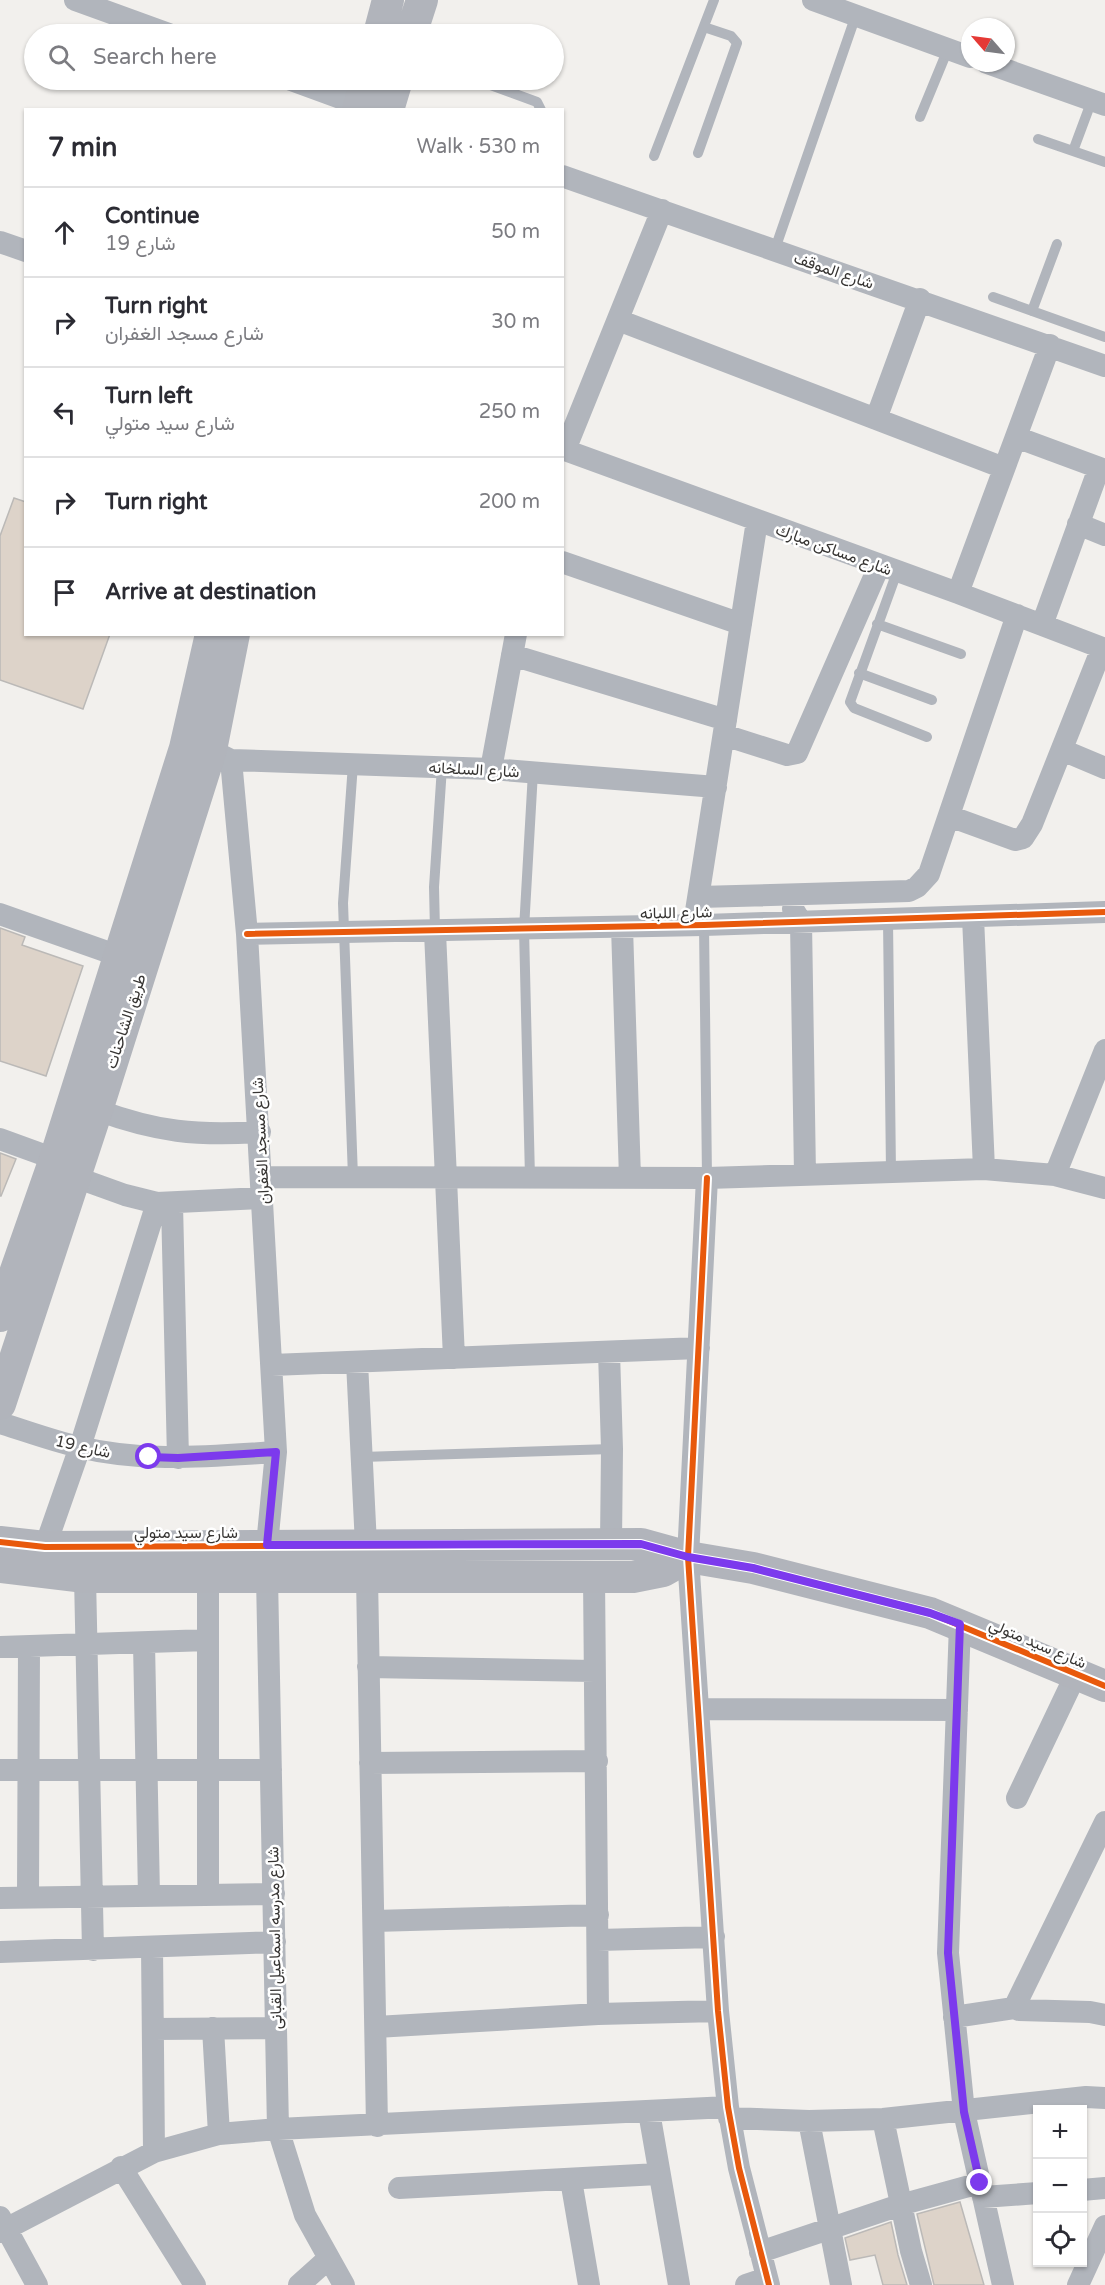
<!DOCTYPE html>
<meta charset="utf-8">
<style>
body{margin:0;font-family:"Varela Round",Vazirmatn,sans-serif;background:#f2f2f3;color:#2b2b33}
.controls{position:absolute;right:18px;bottom:18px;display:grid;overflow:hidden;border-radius:0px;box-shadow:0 2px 4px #0004}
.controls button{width:54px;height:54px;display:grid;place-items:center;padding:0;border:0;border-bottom:2px solid #e1e1e2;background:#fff;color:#2b2b33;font:30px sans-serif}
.compass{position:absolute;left:961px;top:18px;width:54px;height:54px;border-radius:50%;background:#fff;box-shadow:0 2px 4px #0004;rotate:298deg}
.stop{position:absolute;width:18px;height:18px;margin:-14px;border:4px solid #7c3aed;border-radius:50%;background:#fff}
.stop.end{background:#7c3aed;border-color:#fff;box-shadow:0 2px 6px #0008}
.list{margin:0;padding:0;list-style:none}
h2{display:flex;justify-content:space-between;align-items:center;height:78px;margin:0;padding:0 24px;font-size:26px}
h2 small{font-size:20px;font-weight:400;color:#7c7c81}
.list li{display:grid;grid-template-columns:39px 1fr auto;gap:18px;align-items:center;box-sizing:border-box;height:90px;padding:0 24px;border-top:2px solid #e1e1e2}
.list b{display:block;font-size:22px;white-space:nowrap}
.list p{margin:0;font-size:20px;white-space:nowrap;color:#7c7c81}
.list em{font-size:20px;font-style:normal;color:#7c7c81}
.icon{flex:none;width:33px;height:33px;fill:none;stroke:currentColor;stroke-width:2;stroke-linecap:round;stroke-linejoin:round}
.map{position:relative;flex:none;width:1105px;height:2285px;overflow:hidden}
.search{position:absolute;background:#fff;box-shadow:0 2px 4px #0004;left:24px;top:24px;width:540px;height:66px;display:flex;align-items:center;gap:15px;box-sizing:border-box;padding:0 21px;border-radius:33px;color:#7c7c81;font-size:22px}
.panel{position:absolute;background:#fff;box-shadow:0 2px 4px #0004;left:24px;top:108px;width:540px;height:528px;border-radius:0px}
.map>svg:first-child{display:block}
</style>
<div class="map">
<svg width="1105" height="2285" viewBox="0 0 1105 2285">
<rect width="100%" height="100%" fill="#f2f0ed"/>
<!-- building -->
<path fill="#ddd3c9" stroke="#bbb9b7" stroke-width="1.5" d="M14,498L26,502V634H110L83,709L0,680V536Z
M0,928L25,937L22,945L83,966L46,1076L0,1061Z
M0,1153L16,1159L1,1196H0Z
M960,2202L984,2285H934L917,2214Z
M891,2222L898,2255L907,2285H883L875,2255L850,2260L845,2238Z"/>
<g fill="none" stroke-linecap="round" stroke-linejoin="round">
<!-- lane -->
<path stroke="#b1b5bc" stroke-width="10" d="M477,80L537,102L541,110
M920,117L948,49
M1038,139L1105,162
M1073,151L1092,100
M698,153L737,43L731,36L704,27
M654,156L714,0
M775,249L856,15
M993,297L1105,337
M1032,311L1057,244
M897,572L850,702L854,708L927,737
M877,624L961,654
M859,673L932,700
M353,764L343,903L353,1177
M888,920L891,1172
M704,925L707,1178
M435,931L434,887L442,767
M530,1178L524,929L533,772
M362,1457L612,1449"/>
<!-- street -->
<path stroke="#b1b5bc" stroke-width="22" d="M75,0L169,34
M813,0L970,57
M987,63L1105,105
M291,80L373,110
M562,176L1105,366
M0,242L26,251
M618,320L1004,468
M876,419L920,299
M1016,437L1105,470
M562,449L958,593L1105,649
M565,450L662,210
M1078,524L1105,535
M562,562L741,624
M958,593L1050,345
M1042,625L1099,468
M512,655L726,720
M724,735L787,755L797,753L879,566
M211,750L231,760L247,934L276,1452L267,1545
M1062,750L1105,768
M231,760L491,769L716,787
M491,769L516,634
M949,816L1015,840L1023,838L1032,824L1102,648
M699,897L909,891L917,887L929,874L1017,615
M793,909L801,922L805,1175
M696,911L757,521
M0,914L119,956
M973,917L984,1169
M622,927L630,1178
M435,932L454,1358
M247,934L704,925L1105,912
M97,1110C157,1132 196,1136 260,1132
M0,1139L55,1159
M1055,1175L1105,1050
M75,1177L125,1195L157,1203L263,1198
M262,1177L707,1178L984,1169L1055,1175L1105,1188
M707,1178L688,1557L718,2011L728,2107L739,2168L769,2285
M172,1204L178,1458
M609,1352L612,1449L611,1543
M357,1362L366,1545
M272,1365L699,1348
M0,1423C26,1431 53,1441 79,1447C144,1463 210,1456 276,1452
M45,1547L80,1447L157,1203
M85,1577L93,1950
M267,1577L278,2129L305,2215L344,2285
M367,1577L377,2126
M594,1577L598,2014
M960,1624L948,1953L964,2112L1003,2285
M144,1643L149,1896
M0,1647L208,1640
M368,1667L594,1671
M699,1709L957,1710
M370,1763L597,1761
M0,1770H271
M1017,1798L1076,1674
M208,1895V1577
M28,1897L29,1647
M0,1898L274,1894
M374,1921L598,1915
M598,1940L714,1937
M152,1947L154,2152
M0,1952L275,1942
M1014,2008L1105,1822
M954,2017L1014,2008L1019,2010L1090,2012L1105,2015
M376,2027L598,2014L718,2011
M213,2028L219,2134
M153,2029L276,2028
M649,2112L679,2285
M729,2118L809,2121L883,2119L1086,2097L1105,2098
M883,2119L911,2251L921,2285
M809,2121L841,2285
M121,2167L195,2285
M571,2180L589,2285
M399,2188L658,2174
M1082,2190L1105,2188
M983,2197L1038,2193
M0,2217L37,2285
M0,2232L154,2152L219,2134L278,2129L728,2107
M760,2252L900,2205L980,2183
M299,2285L328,2259
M746,2285L767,2278
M1078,2285L1105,2226"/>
<!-- secondary -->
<path stroke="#b1b4bb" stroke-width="32" d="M379,34L388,0
M411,34L422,0
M358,110L366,80
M388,110L397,80
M0,1316L55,1159L185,748L211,634
M0,1404L97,1110L211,750L234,634
M0,1542L45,1547L641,1544L688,1557L753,1568L930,1613L1105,1686
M0,1567L85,1577H633L663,1571L688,1557"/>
<!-- cycleway casing -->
<g stroke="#fff" stroke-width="10">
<path id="cycleway" d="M247,934L704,925L1105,912
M707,1178L688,1557L718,2011L728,2107L739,2168L769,2285
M0,1542L45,1547L641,1544L688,1557L753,1568L930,1613L1105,1686"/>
</g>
<!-- cycleway -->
<use href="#cycleway" stroke="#e8590c" stroke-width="6"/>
</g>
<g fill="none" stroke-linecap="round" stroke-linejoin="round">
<!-- route -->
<path stroke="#7c3aed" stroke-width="8" d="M149,1457L178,1458L276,1452L267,1545L641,1544L688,1557L753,1568L930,1613L960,1624L948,1953L964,2112L980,2183"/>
</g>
<g text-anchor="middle" stroke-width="5" stroke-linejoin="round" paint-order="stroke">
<!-- street labels -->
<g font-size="16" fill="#373533" stroke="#fff">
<text transform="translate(834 270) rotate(19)" y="6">شارع الموقف</text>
<text transform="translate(834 549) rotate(20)" y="6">شارع مساكن مبارك</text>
<text transform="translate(474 769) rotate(3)" y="6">شارع السلخانه</text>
<text transform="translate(676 912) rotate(-1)" y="6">شارع اللبانه</text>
<text transform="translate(125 1021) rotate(-72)" y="6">طريق الشاحنات</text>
<text transform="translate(260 1141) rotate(-93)" y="6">شارع مسجد الغفران</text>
<text transform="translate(83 1446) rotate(13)" y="6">شارع 19</text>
<text x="186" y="1538">شارع سيد متولي</text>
<text transform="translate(1038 1643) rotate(23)" y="6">شارع سيد متولي</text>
<text transform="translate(274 1938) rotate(-91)" y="6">شارع مدرسه اسماعيل القبانى</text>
</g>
</g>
</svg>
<div class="controls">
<button>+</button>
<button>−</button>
<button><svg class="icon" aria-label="locate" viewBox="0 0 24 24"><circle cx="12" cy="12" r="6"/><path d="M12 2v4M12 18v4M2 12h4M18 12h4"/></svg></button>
</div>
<svg class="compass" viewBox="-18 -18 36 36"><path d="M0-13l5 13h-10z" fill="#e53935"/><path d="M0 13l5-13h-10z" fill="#7c7c81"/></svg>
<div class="stop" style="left:149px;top:1457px"></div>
<div class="stop end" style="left:980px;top:2183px"></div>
<div class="search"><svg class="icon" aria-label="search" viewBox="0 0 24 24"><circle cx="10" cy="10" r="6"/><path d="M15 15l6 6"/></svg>Search here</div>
<section class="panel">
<h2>7 min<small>Walk · 530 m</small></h2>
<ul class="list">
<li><svg class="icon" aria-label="ahead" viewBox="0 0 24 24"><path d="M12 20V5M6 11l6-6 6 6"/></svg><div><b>Continue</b><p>شارع 19</p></div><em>50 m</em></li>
<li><svg class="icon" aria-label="right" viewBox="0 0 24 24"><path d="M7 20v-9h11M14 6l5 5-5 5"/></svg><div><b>Turn right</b><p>شارع مسجد الغفران</p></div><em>30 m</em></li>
<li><svg class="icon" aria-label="left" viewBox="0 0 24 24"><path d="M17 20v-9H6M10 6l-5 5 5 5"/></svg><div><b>Turn left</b><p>شارع سيد متولي</p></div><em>250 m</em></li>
<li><svg class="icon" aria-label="right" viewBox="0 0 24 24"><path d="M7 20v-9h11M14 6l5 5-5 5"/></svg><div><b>Turn right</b></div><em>200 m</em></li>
<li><svg class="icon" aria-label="arrive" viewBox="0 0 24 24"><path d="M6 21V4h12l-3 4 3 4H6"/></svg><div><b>Arrive at destination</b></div></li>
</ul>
</section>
</div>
